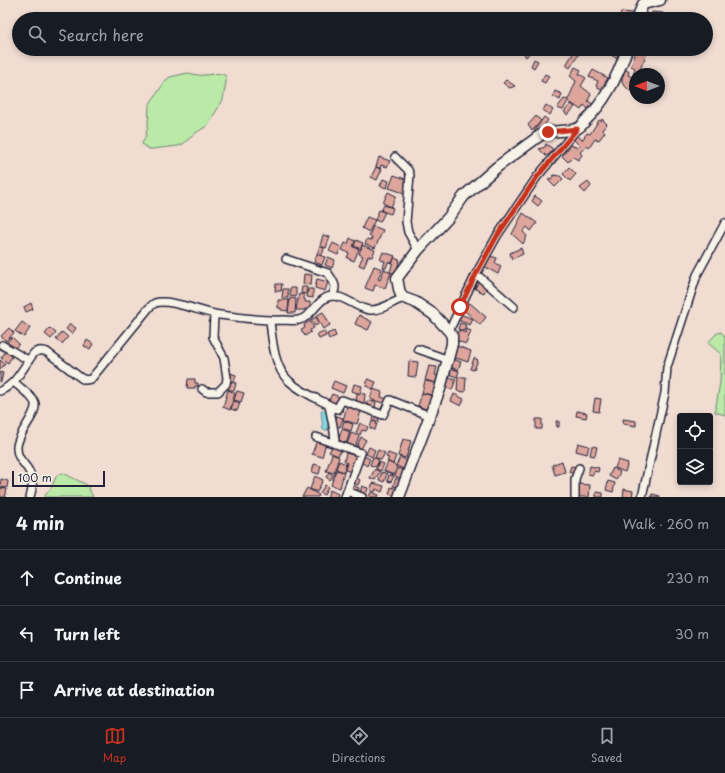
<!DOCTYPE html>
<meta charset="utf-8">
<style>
body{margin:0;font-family:"Playpen Sans",sans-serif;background:#20242c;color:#f1f3f6}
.controls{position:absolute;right:12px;bottom:12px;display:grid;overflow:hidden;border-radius:4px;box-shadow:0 2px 6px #0003}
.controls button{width:36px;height:36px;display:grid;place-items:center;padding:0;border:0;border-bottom:1px solid #363941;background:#171b24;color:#f1f3f6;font:20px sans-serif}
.compass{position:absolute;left:629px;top:68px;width:36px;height:36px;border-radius:50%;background:#171b24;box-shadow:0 2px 6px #0003;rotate:270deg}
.scale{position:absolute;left:12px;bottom:10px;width:93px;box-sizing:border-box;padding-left:4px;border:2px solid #22223b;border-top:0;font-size:11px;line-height:14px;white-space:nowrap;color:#22223b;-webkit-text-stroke:3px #f7f3e8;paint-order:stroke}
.stop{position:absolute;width:12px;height:12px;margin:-9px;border:3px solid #c8321e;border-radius:50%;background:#fff}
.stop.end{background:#c8321e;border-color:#fff;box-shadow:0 1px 4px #0008}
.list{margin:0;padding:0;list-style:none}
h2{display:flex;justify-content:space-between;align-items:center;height:52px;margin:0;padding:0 16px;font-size:17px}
h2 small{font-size:13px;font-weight:400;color:#9ea1a6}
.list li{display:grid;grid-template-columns:26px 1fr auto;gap:12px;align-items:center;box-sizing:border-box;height:56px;padding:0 16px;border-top:1px solid #363941}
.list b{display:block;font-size:15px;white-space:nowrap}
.list em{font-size:13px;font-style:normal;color:#9ea1a6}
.icon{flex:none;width:22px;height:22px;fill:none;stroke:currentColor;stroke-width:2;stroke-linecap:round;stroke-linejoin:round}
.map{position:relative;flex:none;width:725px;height:497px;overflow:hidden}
.search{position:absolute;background:#171b24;box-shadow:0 2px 6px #0003;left:12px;right:12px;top:12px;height:44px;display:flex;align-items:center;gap:10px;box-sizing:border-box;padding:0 14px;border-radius:22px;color:#9ea1a6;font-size:15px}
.sheet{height:220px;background:#171b24}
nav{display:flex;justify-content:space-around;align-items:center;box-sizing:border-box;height:56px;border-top:1px solid #363941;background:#171b24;font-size:11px;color:#9ea1a6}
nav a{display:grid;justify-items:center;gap:2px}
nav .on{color:#c8321e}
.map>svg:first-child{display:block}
</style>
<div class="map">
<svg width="725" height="497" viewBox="0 0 725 497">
<rect width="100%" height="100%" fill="#f0dcd1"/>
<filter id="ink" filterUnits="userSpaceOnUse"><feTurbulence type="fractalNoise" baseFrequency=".025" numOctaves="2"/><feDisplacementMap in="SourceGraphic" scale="8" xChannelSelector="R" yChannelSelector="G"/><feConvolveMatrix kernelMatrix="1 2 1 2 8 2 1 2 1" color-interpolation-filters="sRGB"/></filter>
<g filter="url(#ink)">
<!-- green -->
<path fill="#bae9a8" stroke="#6e8672" d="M188,73C193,74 199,76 204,75C213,75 218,71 226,76V82L223,100L207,126L197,132L183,144L178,146L152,149H149L142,144L146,135L148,124L149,105L162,86L165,81L170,77Z
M721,332L725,337V415L715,412L720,382L721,354L708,343L716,334Z
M63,473L87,485L93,497H44L51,488L57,475Z"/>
<!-- water -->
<path fill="#86d7df" stroke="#5e8f9d" d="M321,410H327L328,430H323Z"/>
<!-- building -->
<path fill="#dea59c" stroke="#22223b" d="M621,12L632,13L630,19H619Z
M652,12L663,13L662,19H650Z
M525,49H533L526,57L523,52Z
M613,49H621L616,58L611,55Z
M635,49H639L647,53L638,74H635V76L633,75L635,68L631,66L635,55L633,54Z
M574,52L579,54L570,68L566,65Z
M534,59L538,61L534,68L531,66Z
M575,67L581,70L579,74L586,78L581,86L591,94L588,101L594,105L589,110L584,105L581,110L568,101L563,110L557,108L564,99L568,100L576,81L570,76Z
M622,69L629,71L628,75L635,78V82L630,91L622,83Z
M593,70L608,78L601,89L596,86L598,81L589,77Z
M545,74L549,76L545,83L541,81Z
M506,80L515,86L510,88L503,83Z
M555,91L562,94L560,100L553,96Z
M571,104L575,107L568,115L564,112Z
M546,105L553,110L550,115L543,110Z
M536,116L541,121L532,131L528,125Z
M544,117L548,120L538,135L534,131Z
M602,119L607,124L602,130L605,132L599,140L595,139L589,148L587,146L580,152L582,155L578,160L573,157L568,162L562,156L571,145L578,148L580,146L572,138L576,133L582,140L587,133L590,134L599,120L601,121Z
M546,144L553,149L550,154L546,156L539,149L545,147Z
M379,157L390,161L387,167L381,165L380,169L376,167Z
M376,167L382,169L377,180L371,177Z
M569,167L576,174L570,181L563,174Z
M394,175L408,180L404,193L389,188Z
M554,175L560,176L563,179L555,187L548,180L549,178L551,179Z
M383,179L389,181L387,188L380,186Z
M588,182L591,186L585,193L580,188Z
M388,192L396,196L391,207L383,203Z
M535,196L542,201L538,206L532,201Z
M384,205L393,208L391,214L381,211Z
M379,210L385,212L380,222L375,220Z
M523,213L537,223L531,231L527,227L523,232L527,236L523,244L512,234Z
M367,217L375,220L369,232L362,228Z
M373,226L383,230L375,248L365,244L367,239L371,240L372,238L369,236Z
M323,235L330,237L326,248L320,246Z
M350,238L355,241L353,247L359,249L354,261L347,258L349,253L342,250L345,243L348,244Z
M356,240L363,243L361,249L354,246Z
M333,243L341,247L338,255L329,251Z
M362,245L375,250L372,257L368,256L364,267L359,265L363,256L359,254Z
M320,246L324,248L322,256L317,254Z
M521,248L523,254L512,259L510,253Z
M383,252L395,256L392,263L388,262L386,268H383L385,261L380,260Z
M317,254L325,257L322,265L314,262Z
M490,256L497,258L495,263L501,266L498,274L485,267Z
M328,257L335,260L332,268L325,265Z
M394,258L400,260L395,274L390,272Z
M374,266L382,269L378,279L380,280L384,269L391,273L385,288L375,285L373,291L365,288Z
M304,274L312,275L311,285L303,284Z
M317,279L328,282L325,291L315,288Z
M478,281L487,285L484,293L475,289Z
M276,284H282L281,291H275Z
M302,287H307L306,294L301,293Z
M290,288H296V297L290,296Z
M283,289H288V298H282Z
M308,289H313V298L307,297Z
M299,294L304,295V299H305V302H310V309H305V310H296Z
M290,298L296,299L295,313H288Z
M278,300H289L288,311L281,310V308H278Z
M31,303L33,309L26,312L24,307Z
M470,303L486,317L480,325L464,310Z
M323,312L330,325L323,329L316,316Z
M460,314L473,319L470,325L458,320Z
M359,315L372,322L368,330L355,324Z
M316,317L320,323L315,326L311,320Z
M310,321L314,328L310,330L311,332L305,336L301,330L305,328L304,325Z
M22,322L30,328L24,337L15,331Z
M460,323L466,325L464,331L458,329Z
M70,324L76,328L72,334L66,329Z
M9,328L14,333L6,341L1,336Z
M50,328L56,333L51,339L45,334Z
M467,329L471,331L466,344L455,340L459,330L465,333Z
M324,331L326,336L319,339L317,334Z
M334,331L336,336L329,339L327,334Z
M62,332L68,337L62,344L56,339Z
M12,337L19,344L14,349L7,342Z
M87,340L93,344L90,349L84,346Z
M457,346L471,351L468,362L453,357Z
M6,351L13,355L8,363L1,358Z
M474,358L478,360L474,370L470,369Z
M453,359L461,362L458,370L450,367Z
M0,360L5,364L0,370Z
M409,361L418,362L416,377L408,376Z
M429,366L437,367L435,375L439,376L436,383L425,380Z
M450,368L459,371L457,377L448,374Z
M0,372L3,373L1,382H0Z
M230,373L236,375L234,382L228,380Z
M447,377L456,379L452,390L444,387Z
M458,377H466L465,392L457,391Z
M188,379H195V383H198V386H195V388H187Z
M368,379L376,382L373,389L366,386Z
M334,381L346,386L343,393L331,388Z
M425,381L436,383L433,395L422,393Z
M229,382L236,383L234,391L228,389Z
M354,384L362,386L360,394L352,391Z
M373,389L382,392L381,397L387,399L386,404L370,399Z
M228,390L235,393L230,410L223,407Z
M237,391L244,393L241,402L234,400Z
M357,393L365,394L364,404L356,403Z
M422,393L433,396L428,410L418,406Z
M332,394L342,398L338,407L328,402Z
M454,394L464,399L461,406L451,401Z
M595,398L601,399L599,412L593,411Z
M234,401L240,403L237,411L231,409Z
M367,401L376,402L375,408L366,406Z
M348,403L362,408L357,424L343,420Z
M339,407L343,409L341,414L337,413Z
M577,411L587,413L586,418L576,416Z
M375,413L380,415L378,422L373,420Z
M337,416L343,418L340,427L333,425Z
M536,419H542V429H536Z
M623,419L636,421V426L624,424Z
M344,421L353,424L351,431L342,428Z
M372,421L377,423L375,430L370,428Z
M556,421H559V427H557Z
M360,423L368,427L366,431L362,430L360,435L356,433Z
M342,429L350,432L346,444L338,441Z
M351,433L359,436L355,447L347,444Z
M361,437L366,440L361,449L357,446Z
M403,439L411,441L406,458L398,456Z
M317,440L326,443L322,457L312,454Z
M578,443L589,446L587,454L576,451Z
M592,446L597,447L595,456L590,455Z
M332,447L341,450L338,456L329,452Z
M369,447L375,450L372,457L366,454Z
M378,450L385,453L381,460L375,457Z
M346,453L357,456L352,472L345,470L347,463L344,461Z
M388,453L396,456L393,464L387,461L389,458L386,457Z
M332,454L339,457L334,473L326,471Z
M364,456L370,459L367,466L361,462Z
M373,457L379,460L376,467L370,465Z
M400,457L408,461L404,469L396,466Z
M618,460L628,463L625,472L615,468Z
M339,461L346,464L344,472L336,469Z
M562,461L565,472L555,475L552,465Z
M379,462L384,464L381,471L376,469Z
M388,462L397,466L394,475L384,471Z
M314,464L321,466L319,474L312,472Z
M571,466L576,467L573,474L569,472Z
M590,466L599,468L598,472L594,471L593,475L588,474Z
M398,468L405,471L402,479L395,476Z
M613,468L620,472L616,480L609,476Z
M375,469L380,472L375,480L370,478Z
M336,470L344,472L340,488L331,485Z
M329,472L333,475L330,480L326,477Z
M382,472L387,474L384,482L379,480Z
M389,475L394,476L391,482L387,481Z
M315,476L323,480L317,492L310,489Z
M355,477L360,480L358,485L352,483Z
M396,478L400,480L398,487L393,486Z
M1,479L8,481L7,488L0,487Z
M608,481L615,483L613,492L606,490Z
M373,483L384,486L382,492L376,489L375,492L370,490Z
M578,484L590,485L589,497H577Z
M325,485L328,487L324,495L320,493Z
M352,485L359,488L356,494L349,491Z
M362,486L368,488L366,495L360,492Z
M391,487L397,489L394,496L389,494Z
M0,488L7,489L5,497H0Z
M307,488L319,495L318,497H302Z
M624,489L633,491L632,497H623Z
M330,490L338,494L337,497H327Z
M371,492L379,495L378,497H369Z
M596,492L603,493V497H596Z
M652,494L660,496V497H651Z"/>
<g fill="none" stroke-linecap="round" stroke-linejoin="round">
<!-- street casing -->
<g stroke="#22223b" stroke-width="10">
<path id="street" d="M395,157L408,170L410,175L406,222L408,232L418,250
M286,259L328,273C334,283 338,286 332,296
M476,274L514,307
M270,321C272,339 274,368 289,381C303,394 321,400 337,409L342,400L383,415L390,400L430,416
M449,331L476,274L497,236L537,177L577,129
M2,345L28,360
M418,349L449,360
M14,382C19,387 34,397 35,404C37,415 19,431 17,446C16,461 28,464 31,476C33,482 32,491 30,497
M202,389L206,392H218L226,384L227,378L224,358L213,337L214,315
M0,391C17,384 23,367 34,353C38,350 42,350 47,352L81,378L85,380L91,379L148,309C150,307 153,304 155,303C169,298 204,313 220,315C242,318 262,321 284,320C288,320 294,321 299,320C313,317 318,296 333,296C346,296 357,309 370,310C381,311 394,301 404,298
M329,405C331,418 335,430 335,444
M316,437L361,453L345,497
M347,491L362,497
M575,497V479L579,468
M642,497L665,393L667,367L697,275L725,223"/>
</g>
<!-- secondary casing -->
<g stroke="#22223b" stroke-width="13">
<path id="secondary" d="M637,19L643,4L660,0
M399,497L440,389L452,344V336L449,331L433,314L415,302L404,298L401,295L399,289L397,278L418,250L448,218L464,196L497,167L542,134C553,130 565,132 576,129C579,128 583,124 585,121C606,101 618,76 627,49"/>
</g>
<!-- street -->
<use href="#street" stroke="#f7f3e8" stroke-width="7"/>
<!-- secondary -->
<use href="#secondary" stroke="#f7f3e8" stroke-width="10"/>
</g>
</g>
<g fill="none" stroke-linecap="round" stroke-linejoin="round" filter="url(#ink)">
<!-- route -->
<path stroke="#c8321e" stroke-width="5" d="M460,307L476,274L497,236L537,177L577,129L548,132"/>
</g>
</svg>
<div class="controls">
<button><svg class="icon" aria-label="locate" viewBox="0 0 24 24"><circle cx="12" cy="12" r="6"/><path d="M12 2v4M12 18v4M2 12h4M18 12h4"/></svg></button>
<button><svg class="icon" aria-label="layers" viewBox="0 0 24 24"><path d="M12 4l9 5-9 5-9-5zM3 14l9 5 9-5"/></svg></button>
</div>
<svg class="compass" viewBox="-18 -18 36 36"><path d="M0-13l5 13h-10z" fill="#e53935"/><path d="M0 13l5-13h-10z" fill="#9ea1a6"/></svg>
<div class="scale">100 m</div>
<div class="stop" style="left:460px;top:307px"></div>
<div class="stop end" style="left:548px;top:132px"></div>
<div class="search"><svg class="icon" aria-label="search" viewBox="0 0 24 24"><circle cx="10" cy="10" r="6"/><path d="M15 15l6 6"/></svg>Search here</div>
</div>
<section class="sheet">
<h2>4 min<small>Walk · 260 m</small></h2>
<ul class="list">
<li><svg class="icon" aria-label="ahead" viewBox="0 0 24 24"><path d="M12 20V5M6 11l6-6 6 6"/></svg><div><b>Continue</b></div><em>230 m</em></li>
<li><svg class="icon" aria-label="left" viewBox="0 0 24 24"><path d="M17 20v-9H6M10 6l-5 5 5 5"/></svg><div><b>Turn left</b></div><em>30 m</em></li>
<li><svg class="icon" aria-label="arrive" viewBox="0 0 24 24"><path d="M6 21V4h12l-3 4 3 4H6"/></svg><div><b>Arrive at destination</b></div></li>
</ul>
</section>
<nav>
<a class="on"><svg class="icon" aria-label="map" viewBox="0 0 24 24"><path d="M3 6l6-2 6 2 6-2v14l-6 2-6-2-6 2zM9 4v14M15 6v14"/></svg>Map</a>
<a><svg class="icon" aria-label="directions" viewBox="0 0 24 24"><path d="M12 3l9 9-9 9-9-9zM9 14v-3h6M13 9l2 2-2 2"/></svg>Directions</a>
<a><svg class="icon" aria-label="saved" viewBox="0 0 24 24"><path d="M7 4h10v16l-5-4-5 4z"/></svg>Saved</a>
</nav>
